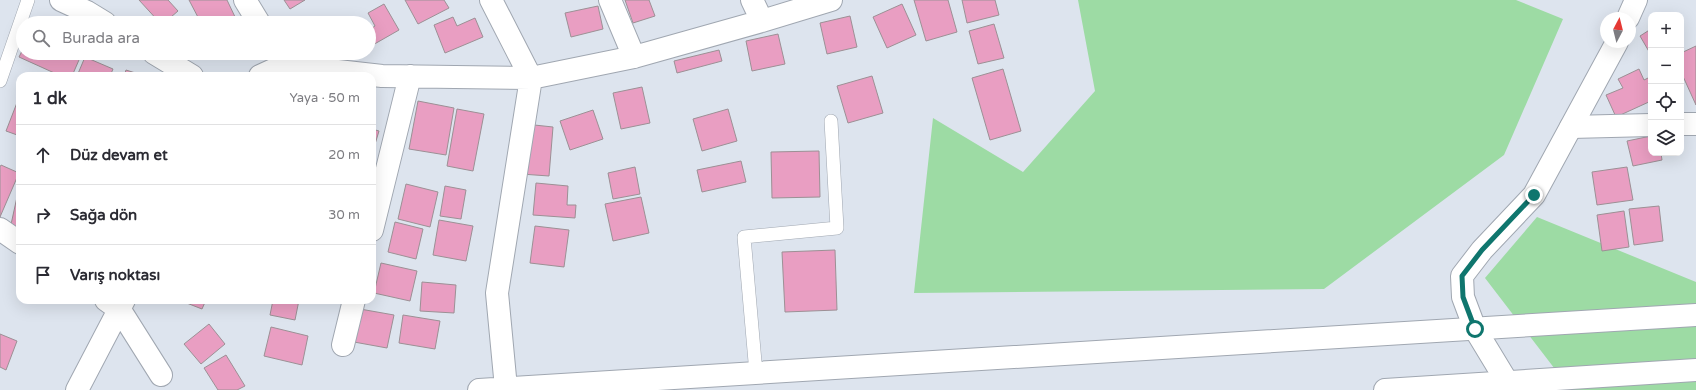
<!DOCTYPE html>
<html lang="tr">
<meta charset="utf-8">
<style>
body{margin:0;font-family:"Varela Round",sans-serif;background:#f7f7f7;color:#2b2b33}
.controls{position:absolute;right:12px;top:12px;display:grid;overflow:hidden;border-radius:8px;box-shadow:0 4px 16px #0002}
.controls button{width:36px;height:36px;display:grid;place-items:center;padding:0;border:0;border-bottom:1px solid #e1e1e2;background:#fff;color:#2b2b33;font:20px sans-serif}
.compass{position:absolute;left:1600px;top:12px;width:36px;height:36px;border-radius:50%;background:#fff;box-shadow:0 4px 16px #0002;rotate:7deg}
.stop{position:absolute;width:12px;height:12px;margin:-9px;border:3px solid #0f766e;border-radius:50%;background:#fff}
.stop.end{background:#0f766e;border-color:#fff;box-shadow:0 1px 4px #0008}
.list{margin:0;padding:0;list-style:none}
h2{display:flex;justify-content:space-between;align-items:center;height:52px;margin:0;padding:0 16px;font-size:17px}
h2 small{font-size:13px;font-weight:400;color:#7c7c81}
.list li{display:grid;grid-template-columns:26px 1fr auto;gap:12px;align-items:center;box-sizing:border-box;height:60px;padding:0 16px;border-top:1px solid #e1e1e2}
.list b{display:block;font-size:15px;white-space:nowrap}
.list em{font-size:13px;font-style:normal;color:#7c7c81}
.icon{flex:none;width:22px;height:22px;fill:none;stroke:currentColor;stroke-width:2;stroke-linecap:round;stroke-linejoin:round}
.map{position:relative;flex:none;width:1696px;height:390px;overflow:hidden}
.search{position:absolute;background:#fff;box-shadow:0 4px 16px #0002;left:16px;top:16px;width:360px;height:44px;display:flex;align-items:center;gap:10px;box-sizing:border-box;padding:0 14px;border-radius:22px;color:#7c7c81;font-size:15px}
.panel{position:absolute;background:#fff;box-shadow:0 4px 16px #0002;left:16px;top:72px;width:360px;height:232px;border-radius:12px}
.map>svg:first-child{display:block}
</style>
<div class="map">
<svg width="1696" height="390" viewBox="0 0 1696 390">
<rect width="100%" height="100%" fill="#dde4ee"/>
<!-- green -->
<path fill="#9ddba4" d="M1078,0H1516L1563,19L1504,155L1324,289L914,293L933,118L1023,172L1095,91Z
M1537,217L1696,282V390H1571L1485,278Z"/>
<!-- building -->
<path fill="#e99ec2" stroke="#9c9095" d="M139,0H168L178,11L164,23H160Z
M189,0H227L236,19L228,23H201Z
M284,0H305L290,9Z
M405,0H444L449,8L418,24Z
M625,0H649L655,16L633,23Z
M914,0H948L957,32L926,41Z
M962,0H995L999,15L967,23Z
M384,4L399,30L371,46L369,42V30L375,26L368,13Z
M902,4L916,35L887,48L873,17Z
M598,6L603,29L571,37L565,13Z
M850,16L857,47L827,54L820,23Z
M453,17L457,26L475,18L483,37L445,53L434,25Z
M994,24L1004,58L978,64L969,31Z
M1651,29V55L1640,36Z
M778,34L785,64L752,71L746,41Z
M1696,46V105L1681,72V53Z
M23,49V53H82L72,76H61L19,57Z
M719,50L722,61L677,73L674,61Z
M85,57L113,69L110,76H77Z
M1003,69L1021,131L990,140L972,78Z
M1639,69L1644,80L1650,77L1651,79V101L1616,117L1606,95L1623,88L1618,79Z
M126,70L145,76H124Z
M872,76L883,113L848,123L837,86Z
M642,87L650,123L621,129L613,93Z
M20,95V136L6,131Z
M418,101L454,108L446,155L409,149Z
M457,109L484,114L473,171L447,166Z
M728,109L737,141L702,151L693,119Z
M593,110L603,139L570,150L560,121Z
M525,124L553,127L549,176L521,174Z
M372,129L379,131L372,154Z
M1651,136V153H1661L1662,160L1633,166L1627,141Z
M819,151L820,197L772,198L771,152Z
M741,161L746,182L702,192L697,170Z
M1,165L19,173L0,217V167Z
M635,167L640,194L613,199L608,173Z
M1627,167L1633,200L1597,205L1592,172Z
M536,183L568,186L567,205H576L575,218L533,215Z
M406,184L438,192L430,227L398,219Z
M445,186L466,190L461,219L440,216Z
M17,197L20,198V231L10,229Z
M641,197L649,233L613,241L605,204Z
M1659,206L1663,241L1634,245L1629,209Z
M1624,211L1629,247L1602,251L1597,215Z
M439,220L473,226L466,261L433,255Z
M395,222L423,229L416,259L388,252Z
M535,226L569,230L564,267L530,263Z
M835,250L837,310L785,312L782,252Z
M381,263L417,271L410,301L374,293Z
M422,282L456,285L454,313L420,311Z
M179,300H206L202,309Z
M273,300H299L295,320L270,315Z
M360,309L394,315L387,348L354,342Z
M403,315L440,321L435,349L399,343Z
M209,324L225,344L201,364L184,344Z
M271,327L308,336L302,365L264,356Z
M0,334L17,341L6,370L0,367Z
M226,355L245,386L237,390H218L204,368Z"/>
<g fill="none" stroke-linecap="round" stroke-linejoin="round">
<!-- lane casing -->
<g stroke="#a0a7b1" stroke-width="14">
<path id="lane" d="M0,81L28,0
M756,373L744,237L837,228L831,121"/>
</g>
<!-- street casing -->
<g stroke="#a0a7b1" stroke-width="24">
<path id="street" d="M61,0L87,12L105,23
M245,0L259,23
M491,0L531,78L497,293L506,388
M610,0L634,57
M752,0L762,21
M154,53L192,76
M260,76L284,65L382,76L531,78L634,57L762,21L831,0
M1681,124H1696
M1571,127L1651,125
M0,229L20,243
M372,230L410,76
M106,300L120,310L161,375
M343,345L354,300
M77,390L124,300
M479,390L1696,315
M1385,390L1696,370"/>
</g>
<!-- secondary casing -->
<g stroke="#a0a7b1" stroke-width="24">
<path id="secondary" d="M1628,18L1636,0
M1512,390L1475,329L1463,297L1462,276L1482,250L1534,195L1617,42"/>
</g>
<!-- lane -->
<use href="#lane" stroke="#fff" stroke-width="13"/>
<!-- street -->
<use href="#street" stroke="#fff" stroke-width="22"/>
<!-- secondary -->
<use href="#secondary" stroke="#fff" stroke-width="22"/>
</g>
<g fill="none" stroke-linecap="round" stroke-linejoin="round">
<!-- route -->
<path stroke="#0f766e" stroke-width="5" d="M1475,329L1463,297L1462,276L1482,250L1534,195"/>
</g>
</svg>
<div class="controls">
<button>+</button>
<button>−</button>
<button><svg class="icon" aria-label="locate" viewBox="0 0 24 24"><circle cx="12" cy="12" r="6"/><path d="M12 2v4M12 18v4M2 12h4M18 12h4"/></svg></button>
<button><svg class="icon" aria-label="layers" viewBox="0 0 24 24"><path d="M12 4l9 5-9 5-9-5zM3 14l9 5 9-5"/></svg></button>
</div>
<svg class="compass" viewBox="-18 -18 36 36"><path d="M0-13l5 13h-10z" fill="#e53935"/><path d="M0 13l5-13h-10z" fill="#7c7c81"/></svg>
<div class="stop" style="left:1475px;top:329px"></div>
<div class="stop end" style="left:1534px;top:195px"></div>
<div class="search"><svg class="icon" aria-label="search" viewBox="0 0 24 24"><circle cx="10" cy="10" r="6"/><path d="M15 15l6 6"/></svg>Burada ara</div>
<section class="panel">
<h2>1 dk<small>Yaya · 50 m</small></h2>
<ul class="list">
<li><svg class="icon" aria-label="ahead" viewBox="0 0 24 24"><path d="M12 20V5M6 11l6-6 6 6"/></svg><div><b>Düz devam et</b></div><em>20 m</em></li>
<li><svg class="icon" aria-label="right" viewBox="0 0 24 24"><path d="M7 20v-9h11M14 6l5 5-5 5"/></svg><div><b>Sağa dön</b></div><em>30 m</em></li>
<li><svg class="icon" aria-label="arrive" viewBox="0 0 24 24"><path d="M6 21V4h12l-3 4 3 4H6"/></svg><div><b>Varış noktası</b></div></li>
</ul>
</section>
</div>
